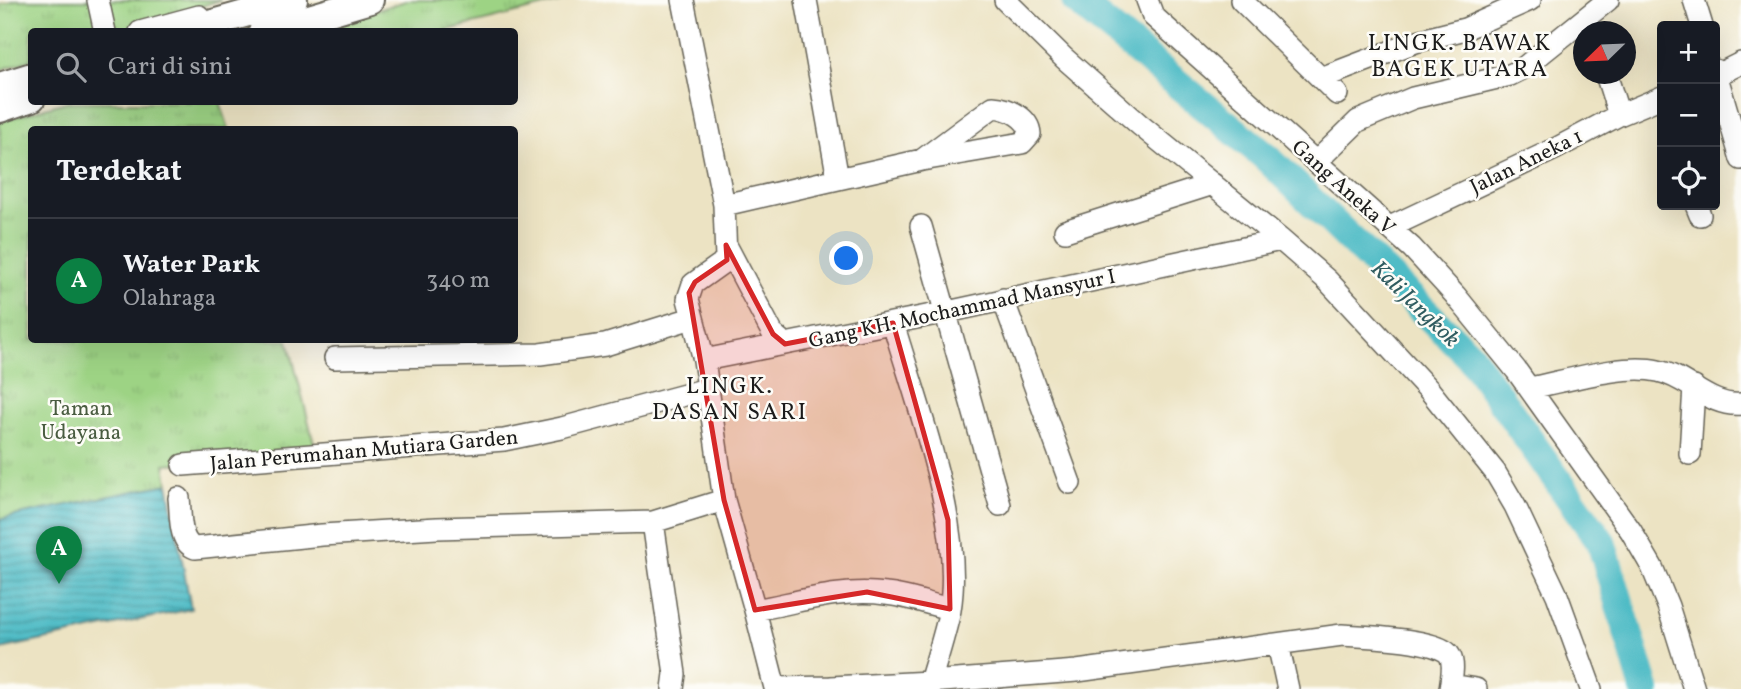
<!DOCTYPE html>
<html lang="id">
<meta charset="utf-8">
<style>
body{margin:0;font-family:Vollkorn,serif;background:#20242c;color:#f1f3f6}
.controls{position:absolute;right:21px;top:21px;display:grid;overflow:hidden;border-radius:7px;box-shadow:0 7px 28px #0002}
.controls button{width:63px;height:63px;display:grid;place-items:center;padding:0;border:0;border-bottom:2px solid #363941;background:#171b24;color:#f1f3f6;font:35px sans-serif}
.compass{position:absolute;left:1573px;top:21px;width:63px;height:63px;border-radius:50%;background:#171b24;box-shadow:0 7px 28px #0002;rotate:247deg}
.you{position:absolute;left:847px;top:259px;width:24px;height:24px;margin:-18px;border:5px solid #fff;border-radius:50%;background:#1a73e8;box-shadow:0 0 0 10px #1a73e833}
.badge{display:grid;place-items:center;width:46px;height:46px;border-radius:50%;background:#0b8043;color:#fff;font-size:23px;font-weight:700}
.pin{position:absolute;translate:-50% -58px;filter:drop-shadow(0 2px 4px #0008)}
.pin::after{content:'';position:absolute;top:37px;width:24px;height:21px;background:inherit;clip-path:polygon(0 0,100% 0,50% 100%)}
.list{margin:0;padding:0;list-style:none}
h2{display:flex;justify-content:space-between;align-items:center;height:91px;margin:0;padding:0 28px;font-size:30px}
h2 small{font-size:23px;font-weight:400;color:#9ea1a6}
.list li{display:grid;grid-template-columns:46px 1fr auto;gap:21px;align-items:center;box-sizing:border-box;height:126px;padding:0 28px;border-top:2px solid #363941}
.list b{display:block;font-size:26px;white-space:nowrap}
.list p{margin:0;font-size:23px;white-space:nowrap;color:#9ea1a6}
.list em{font-size:23px;font-style:normal;color:#9ea1a6}
.icon{flex:none;width:38px;height:38px;fill:none;stroke:currentColor;stroke-width:2;stroke-linecap:round;stroke-linejoin:round}
.map{position:relative;flex:none;width:1741px;height:689px;overflow:hidden}
.search{position:absolute;background:#171b24;box-shadow:0 7px 28px #0002;left:28px;top:28px;width:490px;height:77px;display:flex;align-items:center;gap:18px;box-sizing:border-box;padding:0 24px;border-radius:7px;color:#9ea1a6;font-size:26px}
.panel{position:absolute;background:#171b24;box-shadow:0 7px 28px #0002;left:28px;top:126px;width:490px;height:217px;border-radius:7px}
.map>svg:first-child{display:block}
</style>
<div class="map">
<svg width="1741" height="689" viewBox="0 0 1741 689">
<defs>
<pattern id="grass-tufts" width="24" height="20" patternUnits="userSpaceOnUse" patternTransform="scale(1.75)"><rect width="24" height="20" fill="#9dd384"/><path d="M3 7l-1-3M5 7V3M7 7l1-3M15 17l-1-3M17 17v-4M19 17l1-3" fill="none" stroke="#87b571"/></pattern>
<pattern id="water-rules" width="6" height="5" patternUnits="userSpaceOnUse" patternTransform="scale(1.75)"><rect width="6" height="5" fill="#4fbcc6"/><path d="M0 2.5h6" fill="none" stroke="#4198a0"/></pattern>
</defs>
<rect width="100%" height="100%" fill="#fdfcf7"/>
<filter id="ink" filterUnits="userSpaceOnUse"><feTurbulence type="fractalNoise" baseFrequency=".0143" numOctaves="2"/><feDisplacementMap in="SourceGraphic" scale="14" xChannelSelector="R" yChannelSelector="G"/><feConvolveMatrix kernelMatrix="1 2 1 2 8 2 1 2 1" color-interpolation-filters="sRGB"/></filter>
<filter id="wash" filterUnits="userSpaceOnUse"><feTurbulence type="fractalNoise" baseFrequency=".00686" numOctaves="4" result="noise"/><feDisplacementMap in="SourceGraphic" scale="28" xChannelSelector="R" yChannelSelector="G"/><feGaussianBlur stdDeviation="1.57" result="paint"/><feColorMatrix in="noise" values="0 0 0 0 0 0 0 0 0 0 0 0 0 0 0 0 0 1.4 0 .05"/><feComposite in="paint" operator="in"/></filter>
<g filter="url(#wash)">
<rect width="100%" height="100%" fill="#ece3c3"/>
<!-- grass -->
<path fill="url(#grass-tufts)" stroke="#5c7850" stroke-width="2" d="M15,0H221L121,31L32,32L31,60L0,70V5Z
M409,0H569L444,31L302,32Z
M66,102H220L229,129L32,130V340H288L317,455L165,464L168,484L0,519V121Z"/>
<!-- water -->
<path fill="url(#water-rules)" stroke="#366c71" stroke-width="2" d="M168,484L191,609L0,649V519Z"/>
<g fill="none" stroke-linecap="round" stroke-linejoin="round">
<!-- river -->
<path stroke="#4fbcc6" stroke-width="30" d="M1076,0L1266,157L1470,356L1601,542L1645,689"/>
</g>
</g>
<g filter="url(#ink)">
<g fill="none" stroke-linecap="round" stroke-linejoin="round">
<!-- minor casing -->
<g stroke="#656256" stroke-width="24">
<path id="minor" d="M98,0L105,32
M683,0L724,205L726,258L721,264L693,284L688,299L704,360L724,500L755,610L775,688L831,687L832,689
M1005,0L1064,58L1140,125L1281,240L1327,280L1430,391L1495,472L1515,506L1557,595L1591,689
M1147,0L1153,16L1412,248L1455,295L1516,370L1631,531L1652,567L1668,606L1694,689
M1241,0L1337,94
M1694,0L1702,26
M140,32L199,16
M1715,70L1741,159
M1606,74L1619,115
M1715,76L1741,63
M1321,78L1418,41L1465,29L1530,0
M1316,162L1358,121L1413,98L1510,75L1522,69L1608,0
M838,179L922,160L1022,143L1030,134C1029,118 1009,108 993,107L922,160
M724,205L838,179L806,0
M1696,205L1700,215
M921,226L1000,505
M1390,227L1555,149L1619,115L1662,97
M1065,231L1213,184
M726,245L773,334L785,344
M1003,299L1070,483
M893,323C917,405 964,525 950,610C945,634 937,658 930,682
M335,358L540,354L605,345L692,318
M704,360L947,312L1281,240
M1530,388C1566,381 1624,363 1658,371C1688,377 1709,407 1741,404
M1690,454L1694,387
M183,465L504,440L562,428L707,389
M179,498C181,513 178,542 195,548L322,535L437,528L653,522L724,500
M653,522L675,674L673,689
M755,610C799,602 841,588 886,594C907,596 928,604 950,609
M1278,644L1288,689
M1451,685L1476,689
M831,687L930,682L1077,671L1342,635C1362,636 1442,639 1450,656C1455,665 1451,679 1450,689"/>
</g>
<!-- major casing -->
<g stroke="#656256" stroke-width="30">
<path id="major" d="M181,32L294,0
M262,32L370,0
M0,86L32,76
M0,109L32,98"/>
</g>
<!-- minor -->
<use href="#minor" stroke="#fff" stroke-width="21"/>
<!-- major -->
<use href="#major" stroke="#fff" stroke-width="26"/>
</g>
</g>
<!-- marked area -->
<path fill="#d62828" fill-opacity="0.2" stroke="#d62828" stroke-width="5" stroke-linejoin="round" d="M726,245L773,334L785,344L893,323L948,520L950,609L867,592L755,610L724,500L689,293L695,282L727,260Z"/>
<g text-anchor="middle" stroke-width="5" stroke-linejoin="round" paint-order="stroke">
<!-- street labels -->
<g font-size="21" fill="#1c1c1c" stroke="#fdfcf7">
<text transform="translate(1526 161) rotate(-26)" y="7">Jalan Aneka 1</text>
<text transform="translate(1344 187) rotate(42)" y="7">Gang Aneka V</text>
<text transform="translate(962 308) rotate(-12)" y="7">Gang KH. Mochammad Mansyur I</text>
<text transform="translate(364 450) rotate(-5)" y="7">Jalan Perumahan Mutiara Garden</text>
</g>
<!-- park labels -->
<g font-size="21" fill="#495c40" stroke="#fdfcf7">
<text x="81" y="415">Taman<tspan x="81" dy="24">Udayana</tspan></text>
</g>
<!-- neighbourhood labels -->
<g font-size="23" letter-spacing="2" fill="#1c1c1c" stroke="#fdfcf7">
<text x="1460" y="50">LINGK. BAWAK<tspan x="1460" dy="26">BAGEK UTARA</tspan></text>
<text x="730" y="393">LINGK.<tspan x="730" dy="26">DASAN SARI</tspan></text>
</g>
<!-- water labels -->
<g font-size="23" font-style="italic" fill="#305c60" stroke="#fdfcf7">
<text transform="translate(1416 303) rotate(44)" y="8">Kali Jangkok</text>
</g>
</g>
</svg>
<div class="controls">
<button>+</button>
<button>−</button>
<button><svg class="icon" aria-label="locate" viewBox="0 0 24 24"><circle cx="12" cy="12" r="6"/><path d="M12 2v4M12 18v4M2 12h4M18 12h4"/></svg></button>
</div>
<svg class="compass" viewBox="-18 -18 36 36"><path d="M0-13l5 13h-10z" fill="#e53935"/><path d="M0 13l5-13h-10z" fill="#9ea1a6"/></svg>
<div class="you"></div>
<div class="pin badge" style="left:59px;top:584px">A</div>
<div class="search"><svg class="icon" aria-label="search" viewBox="0 0 24 24"><circle cx="10" cy="10" r="6"/><path d="M15 15l6 6"/></svg>Cari di sini</div>
<section class="panel">
<h2>Terdekat<small></small></h2>
<ul class="list">
<li><span class="badge">A</span><div><b>Water Park</b><p>Olahraga</p></div><em>340 m</em></li>
</ul>
</section>
</div>
